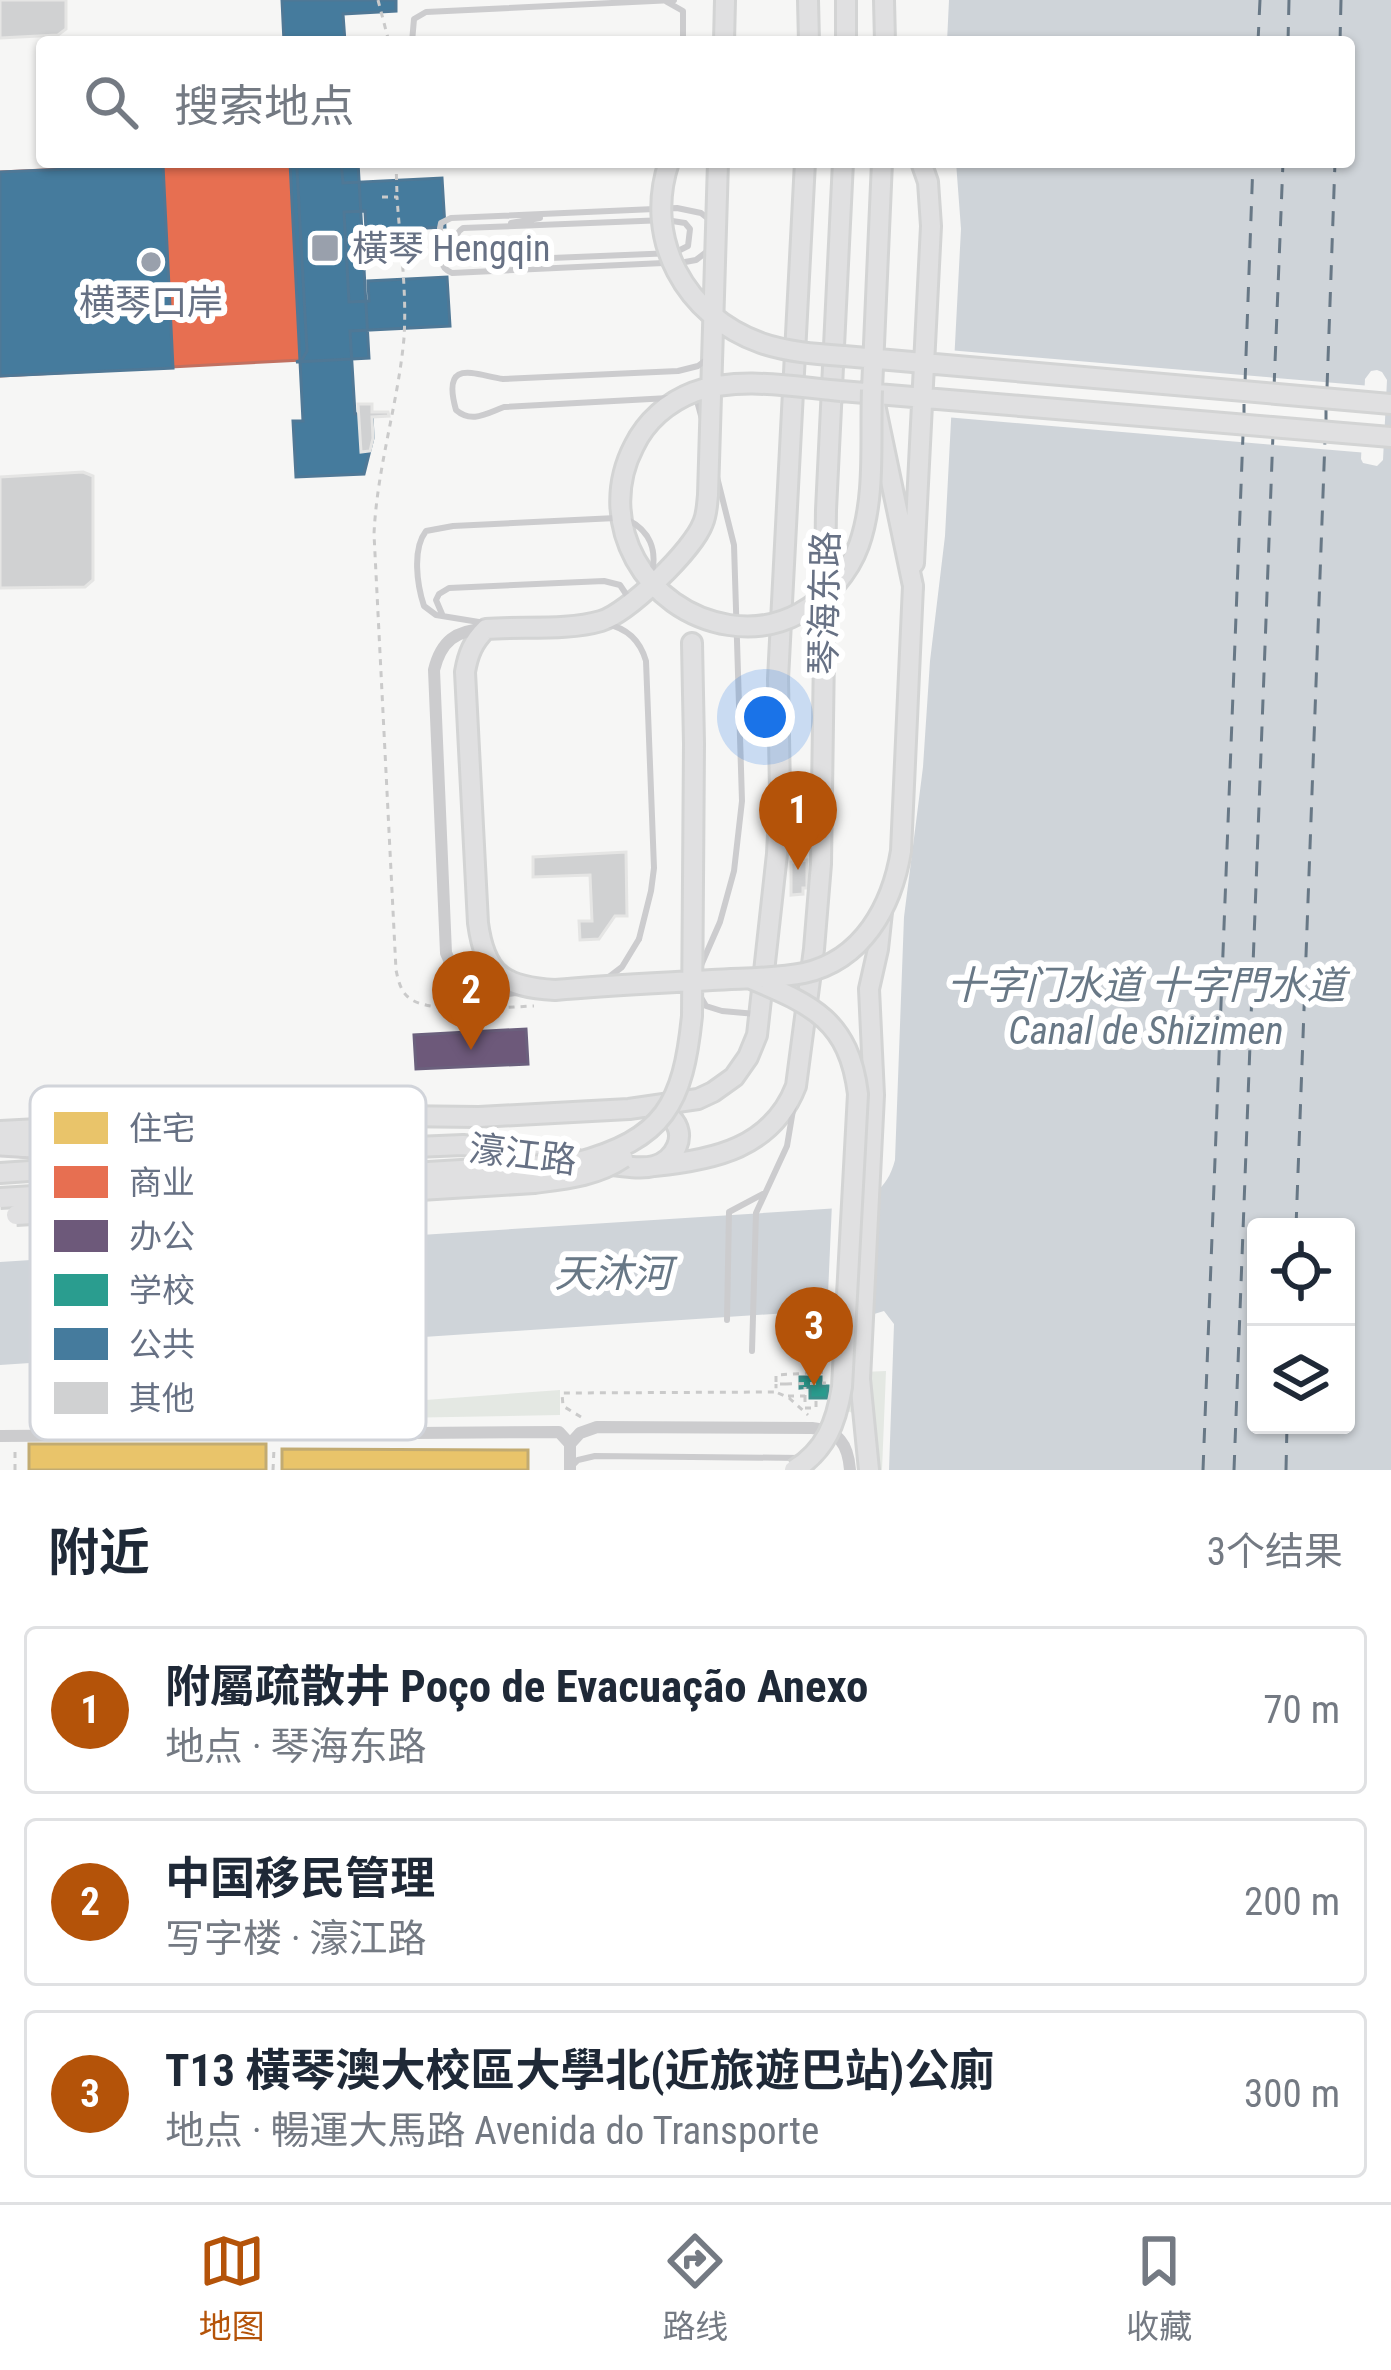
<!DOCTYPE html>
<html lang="zh">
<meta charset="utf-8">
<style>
body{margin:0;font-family:"Roboto Condensed","Noto Sans SC",sans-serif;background:#f6f6f7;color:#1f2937}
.controls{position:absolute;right:36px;bottom:36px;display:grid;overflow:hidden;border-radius:12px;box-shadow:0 3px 9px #0004}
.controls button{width:108px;height:108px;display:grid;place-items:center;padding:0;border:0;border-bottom:3px solid #e0e1e3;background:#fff;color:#1f2937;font:60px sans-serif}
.you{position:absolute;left:765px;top:717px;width:42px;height:42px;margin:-30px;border:9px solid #fff;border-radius:50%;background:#1a73e8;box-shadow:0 0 0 18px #1a73e833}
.badge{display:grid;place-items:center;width:78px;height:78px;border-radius:50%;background:#b45309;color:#fff;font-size:39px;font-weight:700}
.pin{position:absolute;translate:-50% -99px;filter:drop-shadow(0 3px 6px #0008)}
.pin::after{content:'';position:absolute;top:63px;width:42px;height:36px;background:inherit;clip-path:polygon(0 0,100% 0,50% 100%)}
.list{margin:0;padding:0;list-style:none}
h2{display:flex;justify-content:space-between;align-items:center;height:156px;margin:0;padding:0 48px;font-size:51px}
h2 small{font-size:39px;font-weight:400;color:#747a83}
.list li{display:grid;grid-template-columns:78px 1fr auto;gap:36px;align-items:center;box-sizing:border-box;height:168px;margin:0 24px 24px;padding:0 24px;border:3px solid #e0e1e3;border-radius:12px}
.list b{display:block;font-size:45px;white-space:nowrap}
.list p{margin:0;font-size:39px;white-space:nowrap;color:#747a83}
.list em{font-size:39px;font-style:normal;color:#747a83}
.icon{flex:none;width:66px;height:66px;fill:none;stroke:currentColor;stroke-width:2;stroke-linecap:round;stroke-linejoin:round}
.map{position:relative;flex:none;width:1391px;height:1470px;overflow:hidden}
.search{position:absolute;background:#fff;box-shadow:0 3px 9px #0004;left:36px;right:36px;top:36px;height:132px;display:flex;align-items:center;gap:30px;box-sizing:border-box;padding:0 42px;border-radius:12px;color:#747a83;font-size:45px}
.sheet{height:732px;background:#fff}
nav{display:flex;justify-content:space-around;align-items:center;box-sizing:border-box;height:168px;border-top:3px solid #e0e1e3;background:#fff;font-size:33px;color:#747a83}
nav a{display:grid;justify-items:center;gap:6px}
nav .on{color:#b45309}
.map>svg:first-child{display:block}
</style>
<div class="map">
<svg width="1391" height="1470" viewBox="0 0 1391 1470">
<rect width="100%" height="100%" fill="#f6f6f5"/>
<!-- green -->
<path fill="#e4e8e3" d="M886,1371L882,1470H871L856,1414L841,1409L840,1373Z
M560,1390V1415L277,1420L276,1411Z"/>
<!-- water -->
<path fill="#cfd4d9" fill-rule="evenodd" d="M949,0H1391V1470H889L894,1324L884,1311L861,1318L848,1309L0,1365V1262L840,1208C869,1199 887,1191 895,1160L904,917L923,767L930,661L945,536L961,229L956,162H1349V42H947ZM1377,370L1382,372L1387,380L1383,460L1377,466L1363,463L1361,459L1365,379L1371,371ZM1256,1227H1346V1425H1256Z"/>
<!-- pier -->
<path fill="#f6f6f5" d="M948,350L1371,386L1368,453L945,417Z
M853,1200L848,1315L827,1317L832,1203Z"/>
<!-- homes -->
<path fill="#e9c46a" stroke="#c2ab72" stroke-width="3" d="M29,1444H266V1470H29Z
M282,1449L528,1450V1470H282Z"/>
<!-- shops -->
<path fill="#e76f51" stroke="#c17060" stroke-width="3" d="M218,162H294L296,165L307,351L302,360L0,376V172Z"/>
<!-- offices -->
<path fill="#6d597a" stroke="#6b607d" stroke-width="3" d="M526,1029L528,1064L416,1069L414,1035Z"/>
<!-- schools -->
<path fill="#2a9d8f" stroke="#3c908c" stroke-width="3" d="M800,1377H821V1386H828V1398H810V1387L800,1388Z"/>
<!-- public -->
<path fill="#457b9d" stroke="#4f7896" stroke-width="3" d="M282,0H396V11L343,14L345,42H284Z
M290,162H341L343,183L442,178L445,227L366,231L365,211L344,212L349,302L369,301L368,281L447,277L450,326L350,331L355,414L372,413L373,438L364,474L296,477L293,421H303Z
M295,162H358L369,358L296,362L302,360L307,351L297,169Z
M163,165L173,368L0,376V172Z"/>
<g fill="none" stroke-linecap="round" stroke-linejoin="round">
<!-- ferry -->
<path stroke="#687886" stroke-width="3" stroke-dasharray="15 12" stroke-linecap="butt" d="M1258,42L1260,0
M1288,42L1289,0
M1340,42L1341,0
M1245,383L1253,162
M1274,388L1283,162
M1327,388L1335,162
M1244,419V399
M1326,424V404
M1296,1227L1325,440
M1203,1470L1243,435
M1234,1470L1273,434
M1286,1470L1287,1425"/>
</g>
<!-- building -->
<path fill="#d0d1d2" stroke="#e5e5e4" stroke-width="3" d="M0,0H66V29L58,35L0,38Z
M358,404H372V412H388L389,416L372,417L373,438L370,451L361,452Z
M83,472L93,476V580L85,587L0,588V477Z
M800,850V861L807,860V888H803V894L791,895V862H797L796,851Z
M626,852L627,916H615L599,939L580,940L579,921H592L590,875L533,877V857Z"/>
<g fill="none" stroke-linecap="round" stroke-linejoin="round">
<!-- secondary casing -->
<g stroke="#d3d4d4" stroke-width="24">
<path id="secondary" d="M808,0L809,42
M846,0V42
M884,0L885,42
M724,42L725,0
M882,162L872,390L913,586
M844,356L1391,404
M841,391L1391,437
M914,563L931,226L928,182L921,162
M692,643L694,744
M0,1131L306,1115L479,1117L629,1109L698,1099L713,1092L734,1077L748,1057L757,1035L777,854L780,793L778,679L805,162
M23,1147L321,1133L402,1127
M603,1164C618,1165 639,1170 654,1166C674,1161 689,1135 671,1118C666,1114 657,1113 652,1111
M654,1166C714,1160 772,1148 796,1086L814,949L821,864L826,510L843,162
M0,1173L321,1151L463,1145L575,1159
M869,1470L860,1379L874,1095L869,989L878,949L882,912"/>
</g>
<!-- primary casing -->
<g stroke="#d2d2d3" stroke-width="27">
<path id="primary" d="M0,1144L34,1146"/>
</g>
<!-- path -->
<path stroke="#cacaca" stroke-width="3" stroke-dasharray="6 6" stroke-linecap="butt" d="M378,0L389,42
M396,162L397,195
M382,197H397C400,243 407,291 404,338C398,404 377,467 374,534L396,970C398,979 400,990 408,997C427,1015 506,1007 534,1006
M786,1384H776V1375L827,1372
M778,1393L789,1398L808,1415
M788,1396H805V1387
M805,1396V1408H816V1398
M581,1417L563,1406L562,1393L776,1392V1384
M15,1470V1448
M273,1470L274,1449"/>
<!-- lane -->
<path stroke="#ccccce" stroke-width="6" d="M667,2L683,11V42
M511,223L540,218
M709,250L696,260L685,262L452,273C435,267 440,244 440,228L441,223L451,218L677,208L701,213L711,221
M478,261L674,253L688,246L690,229L685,223L666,220L463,228C453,234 453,250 458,260L478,261L504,268
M697,401L703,423
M699,970L720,922L734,871L742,801L734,545L717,477
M605,980L622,967L639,939
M699,994L706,1006L722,1011L756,1014
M727,1320L729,1212L763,1194
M752,1351L756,1213L787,1146L794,1104
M572,1466L578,1460L595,1456L802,1458"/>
<!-- street -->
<path stroke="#ccccce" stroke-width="12" d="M0,1436L559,1432L570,1444V1470
M570,1444L580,1433L597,1427L812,1428C839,1431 848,1444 850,1470"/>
<!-- secondary -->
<use href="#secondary" stroke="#e0e0e1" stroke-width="18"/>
<!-- primary -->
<use href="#primary" stroke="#e0e0e1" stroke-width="21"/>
<!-- secondary-bridge casing -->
<g stroke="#d3d4d4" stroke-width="24" stroke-linecap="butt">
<path id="secondary-bridge" d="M669,162C643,239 685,316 761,343C787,352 816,354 844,356
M718,162L708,495C707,504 707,514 703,523C693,550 628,613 601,621C567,631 521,626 486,629C473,642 468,654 465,672L478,923C485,975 504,987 555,990C607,985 660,983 712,980C742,978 775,979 804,973C863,960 892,906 901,851L913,586
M841,391C794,387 739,376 694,392C668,402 646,421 634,446C594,523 646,612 729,625C754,629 778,625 800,613C826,599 849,573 859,545C876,497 870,440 872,390
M751,979C813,1005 849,1021 858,1094L842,1387C836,1423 826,1450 794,1470
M0,1198L575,1163C665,1139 683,1104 692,1016L694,744
M16,1215L534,1183C565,1179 597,1176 623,1158"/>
</g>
<!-- path-bridge -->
<path stroke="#cacaca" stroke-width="3" stroke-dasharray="6 6" stroke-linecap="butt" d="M786,1384L826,1383"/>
<!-- lane-bridge -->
<path stroke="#ccccce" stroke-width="6" d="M412,42L414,19L426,12L674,0
M669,398L504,407C487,413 472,424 456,410C441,357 475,375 503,379L678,371L698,366L707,359
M628,520C650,531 657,550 652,573
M442,614L436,600L439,594L449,588L604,581L620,585L628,597
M485,623L436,615L424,606C417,585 412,549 426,531L453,526L616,518
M606,624C627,628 640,640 646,661L654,868L651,891L639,939"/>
<!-- street-bridge -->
<path stroke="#ccccce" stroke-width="12" d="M485,629C456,630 441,641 434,670L446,953L462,989L481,994L524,989"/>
<!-- secondary-bridge -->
<use href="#secondary-bridge" stroke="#e0e0e1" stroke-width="18"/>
</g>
<!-- markers -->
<g fill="#99a0ac" stroke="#fff" stroke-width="4.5">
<rect x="310" y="233" width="30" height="30" rx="6"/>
<circle cx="151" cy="262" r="12"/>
</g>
<g text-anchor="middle" stroke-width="12" stroke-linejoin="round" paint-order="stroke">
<!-- poi labels -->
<g font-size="36" fill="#677184" stroke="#fff" text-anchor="start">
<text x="352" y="261">橫琴 Hengqin</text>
<text x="151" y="315" text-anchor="middle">横琴口岸</text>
</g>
<!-- street labels -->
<g font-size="36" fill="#677184" stroke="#fff">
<text transform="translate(824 603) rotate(-89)" y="13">琴海东路</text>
<text transform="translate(523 1154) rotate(7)" y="13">濠江路</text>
</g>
<!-- water labels -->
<g font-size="39" font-style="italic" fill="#687886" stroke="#fff">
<text x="1146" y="999">十字门水道 十字門水道<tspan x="1146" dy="45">Canal de Shizimen</tspan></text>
<text x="613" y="1287">天沐河</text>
</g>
</g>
<!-- legend -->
<rect x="30" y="1086" width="396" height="354" rx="18" fill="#fff" stroke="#d1d4da" stroke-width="3"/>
<rect x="54" y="1112" width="54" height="32" fill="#e9c46a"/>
<rect x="54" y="1166" width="54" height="32" fill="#e76f51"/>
<rect x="54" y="1220" width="54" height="32" fill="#6d597a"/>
<rect x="54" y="1274" width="54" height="32" fill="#2a9d8f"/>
<rect x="54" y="1328" width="54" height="32" fill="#457b9d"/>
<rect x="54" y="1382" width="54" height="32" fill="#d0d1d2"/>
<g font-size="33" fill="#677184">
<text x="129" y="1140">住宅</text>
<text x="129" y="1194">商业</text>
<text x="129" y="1248">办公</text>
<text x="129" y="1302">学校</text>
<text x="129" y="1356">公共</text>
<text x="129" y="1410">其他</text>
</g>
</svg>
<div class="controls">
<button><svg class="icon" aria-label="locate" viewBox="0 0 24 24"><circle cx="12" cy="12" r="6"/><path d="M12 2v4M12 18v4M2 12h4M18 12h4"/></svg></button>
<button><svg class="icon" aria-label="layers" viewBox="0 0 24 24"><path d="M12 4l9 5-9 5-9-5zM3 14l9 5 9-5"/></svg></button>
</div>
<div class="you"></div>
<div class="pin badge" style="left:798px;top:870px">1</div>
<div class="pin badge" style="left:471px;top:1050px">2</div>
<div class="pin badge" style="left:814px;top:1386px">3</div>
<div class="search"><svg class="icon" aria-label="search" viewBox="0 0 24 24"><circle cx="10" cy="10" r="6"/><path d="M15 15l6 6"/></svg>搜索地点</div>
</div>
<section class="sheet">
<h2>附近<small>3个结果</small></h2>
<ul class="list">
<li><span class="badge">1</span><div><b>附屬疏散井 Poço de Evacuação Anexo</b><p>地点 · 琴海东路</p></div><em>70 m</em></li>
<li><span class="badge">2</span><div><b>中国移民管理</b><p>写字楼 · 濠江路</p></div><em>200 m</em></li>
<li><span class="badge">3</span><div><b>T13 橫琴澳大校區大學北(近旅遊巴站)公廁</b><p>地点 · 暢運大馬路 Avenida do Transporte</p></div><em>300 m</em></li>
</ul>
</section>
<nav>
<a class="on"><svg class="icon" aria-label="map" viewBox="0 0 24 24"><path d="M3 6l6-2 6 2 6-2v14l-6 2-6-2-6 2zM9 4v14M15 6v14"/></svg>地图</a>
<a><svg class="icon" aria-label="directions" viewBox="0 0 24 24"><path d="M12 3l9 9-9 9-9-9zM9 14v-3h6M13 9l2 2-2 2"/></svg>路线</a>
<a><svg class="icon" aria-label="saved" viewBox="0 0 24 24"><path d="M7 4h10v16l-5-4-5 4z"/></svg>收藏</a>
</nav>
